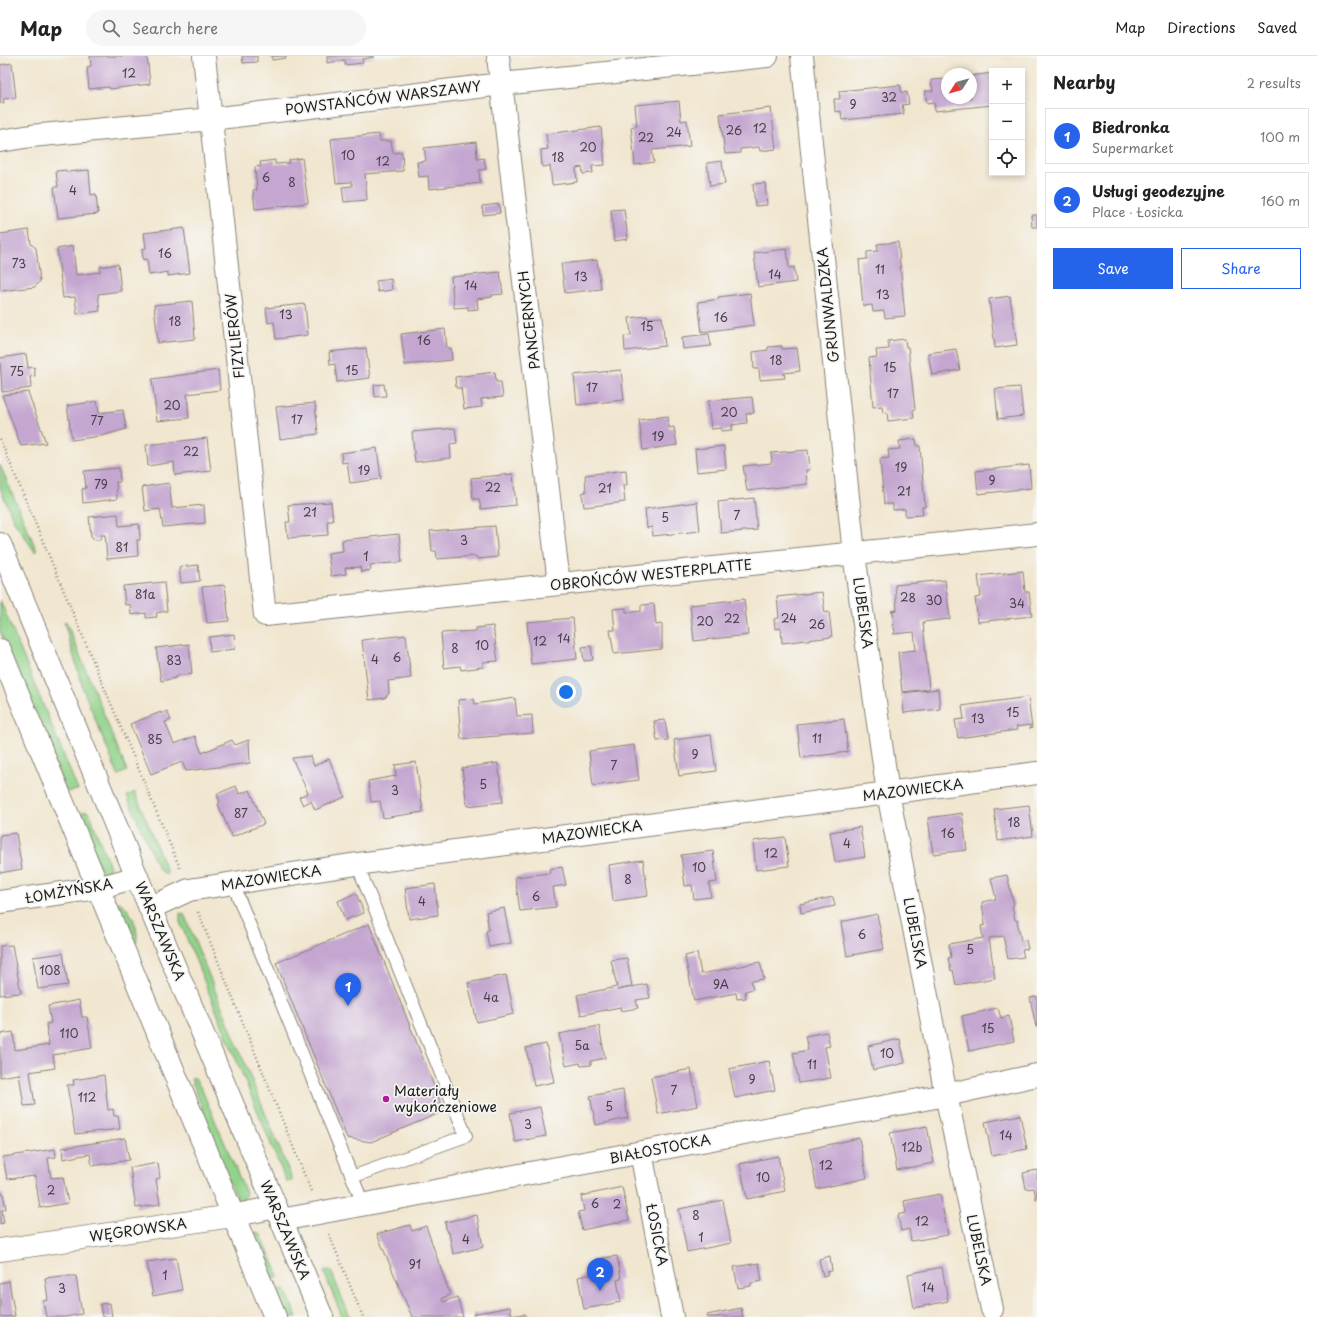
<!DOCTYPE html>
<meta charset="utf-8">
<style>
body{margin:0;font-family:"Playpen Sans",sans-serif;background:#f6f6f6;color:#222}
.controls{position:absolute;right:12px;top:12px;display:grid;overflow:hidden;border-radius:0px;box-shadow:0 2px 6px #0003}
.controls button{width:36px;height:36px;display:grid;place-items:center;padding:0;border:0;border-bottom:1px solid #e0e0e0;background:#fff;color:#222;font:20px sans-serif}
.compass{position:absolute;left:941px;top:12px;width:36px;height:36px;border-radius:50%;background:#fff;box-shadow:0 2px 6px #0003;rotate:234deg}
.you{position:absolute;left:566px;top:636px;width:14px;height:14px;margin:-10px;border:3px solid #fff;border-radius:50%;background:#1a73e8;box-shadow:0 0 0 6px #1a73e833}
.badge{display:grid;place-items:center;width:26px;height:26px;border-radius:50%;background:#2563eb;color:#fff;font-size:13px;font-weight:700}
.pin{position:absolute;translate:-50% -33px;filter:drop-shadow(0 1px 2px #0008)}
.pin::after{content:'';position:absolute;top:21px;width:14px;height:12px;background:inherit;clip-path:polygon(0 0,100% 0,50% 100%)}
.list{margin:0;padding:0;list-style:none}
h2{display:flex;justify-content:space-between;align-items:center;height:52px;margin:0;padding:0 16px;font-size:17px}
h2 small{font-size:13px;font-weight:400;color:#767676}
.list li{display:grid;grid-template-columns:26px 1fr auto;gap:12px;align-items:center;box-sizing:border-box;height:56px;margin:0 8px 8px;padding:0 8px;border:1px solid #e0e0e0;border-radius:0px}
.list b{display:block;font-size:15px;white-space:nowrap}
.list p{margin:0;font-size:13px;white-space:nowrap;color:#767676}
.list em{font-size:13px;font-style:normal;color:#767676}
.actions{display:flex;gap:8px;padding:12px 16px}
.actions a{flex:1;padding:9px 0;border:1px solid #2563eb;border-radius:0px;text-align:center;font-size:14px;color:#2563eb}
.actions .main{background:#2563eb;color:#fff}
.icon{flex:none;width:22px;height:22px;fill:none;stroke:currentColor;stroke-width:2;stroke-linecap:round;stroke-linejoin:round}
.map{position:relative;flex:none;width:1037px;height:1261px;overflow:hidden}
header{display:flex;align-items:center;gap:24px;box-sizing:border-box;height:56px;padding:0 20px;background:#fff;border-bottom:1px solid #e0e0e0}
header strong{font-size:19px}
nav{display:flex;gap:22px;margin-inline-start:auto;font-size:14px}
.search{width:280px;height:36px;background:#f6f6f6;display:flex;align-items:center;gap:10px;box-sizing:border-box;padding:0 14px;border-radius:22px;color:#767676;font-size:15px}
main{display:flex}
aside{flex:1;background:#fff}
.map>svg:first-child{display:block}
</style>
<header>
<strong>Map</strong>
<div class="search"><svg class="icon" aria-label="search" viewBox="0 0 24 24"><circle cx="10" cy="10" r="6"/><path d="M15 15l6 6"/></svg>Search here</div>
<nav><a>Map</a><a>Directions</a><a>Saved</a></nav>
</header>
<main>
<div class="map">
<svg width="1037" height="1261" viewBox="0 0 1037 1261">
<rect width="100%" height="100%" fill="#f6f6f2"/>
<filter id="ink" filterUnits="userSpaceOnUse"><feTurbulence type="fractalNoise" baseFrequency=".025" numOctaves="2"/><feDisplacementMap in="SourceGraphic" scale="8" xChannelSelector="R" yChannelSelector="G"/><feConvolveMatrix kernelMatrix="1 2 1 2 8 2 1 2 1" color-interpolation-filters="sRGB"/></filter>
<filter id="wash" filterUnits="userSpaceOnUse"><feTurbulence type="fractalNoise" baseFrequency=".012" numOctaves="4" result="noise"/><feDisplacementMap in="SourceGraphic" scale="16" xChannelSelector="R" yChannelSelector="G"/><feGaussianBlur stdDeviation="0.9" result="paint"/><feColorMatrix in="noise" values="0 0 0 0 0 0 0 0 0 0 0 0 0 0 0 0 0 1.4 0 .05"/><feComposite in="paint" operator="in"/></filter>
<g filter="url(#wash)">
<rect width="100%" height="100%" fill="#f1e6cf"/>
<!-- green -->
<path fill="#92d38a" stroke="#577853" d="M0,409L37,495L35,496L14,465L0,432Z
M0,544L78,734L66,736L0,575Z
M66,565L127,715L118,719L83,633L64,566Z
M135,736L167,816L166,819L158,812L127,740Z
M86,755L89,757L110,811L107,817L103,818L76,760Z
M119,846C131,852 140,874 136,887L128,883L115,847Z
M180,857L184,858L292,1123V1125H286L180,866Z
M194,1021L202,1034L246,1137L242,1147L238,1146L200,1061L204,1056L191,1023Z
M253,1176L259,1177L262,1181L279,1220L268,1223L249,1180Z
M329,1214L331,1215L350,1261H342L324,1216Z
M285,1233L297,1261H282L275,1237Z"/>
<g id="blocks">
<!-- building -->
<path fill="#c4a6d0" d="M90,0H147L150,28L110,33L109,31L89,33L87,11L91,10Z
M242,0H257V6L243,7Z
M272,0H286V2L272,4Z
M327,0H374V1L362,3L363,7L345,9V4L327,7Z
M12,7L16,42L3,43L4,47H0V9Z
M992,17V49L935,55L934,46L927,47L925,35H933L931,24L947,23V42H971V20Z
M900,29L902,37L907,36L909,48L902,49L904,58L842,64L841,55L835,56L834,43H840L839,35Z
M679,45L681,65L687,64L690,90L652,94L654,106L635,109L631,71L637,70L635,49Z
M771,52L776,93L760,95L759,91L740,93V97L725,98L720,58Z
M601,71L605,109L592,110L593,117L583,118L582,111L576,112L577,126L552,129L550,110L542,111L541,94L548,93L546,78Z
M379,78L380,85H391L393,97L402,96L403,115L365,118L367,144L344,146L342,131L352,130V126L336,127L331,83Z
M476,86L477,103L484,102L486,113L479,114L480,127L429,133L428,120L419,121L417,106L426,105L424,92Z
M302,102L308,147L255,153L253,134H257L255,111L261,110L260,106L275,104V108L289,107V104Z
M722,105L725,128L710,130L707,107Z
M66,114L67,116L89,114L91,139L96,138L98,158L58,162L54,131H58L56,115Z
M765,127L767,149L755,150L753,128Z
M499,148L500,157L483,159L482,150Z
M624,153L628,183L614,185L611,154Z
M1031,159H1037V171H1032Z
M184,172L190,217L168,220V216L149,219L147,203L143,204L142,193L146,192L144,177Z
M29,174L31,188L36,192L40,225L35,231L0,235V178Z
M898,186L905,260L885,262L884,255L873,256L872,249L863,250L859,204L867,203V196L878,195L877,188Z
M73,190L76,219L100,216V211L118,208L121,235L98,238L100,255L77,258L75,241L63,242L57,193Z
M787,193L789,212L794,211L796,226L758,231L754,197Z
M597,204L601,233L565,237L561,208Z
M500,216L503,238L492,239V241L477,243L478,253L468,254V251L454,252L451,221Z
M391,223L392,234L378,236L376,225Z
M750,237L754,269L702,276L698,246L719,243L718,241Z
M1010,240L1017,289L995,292L989,243Z
M192,245L195,283L158,287L154,249Z
M305,248L308,279L276,283L274,266L268,267L266,252Z
M647,260V262L662,261L665,290L625,295L624,280L631,279L629,262Z
M445,273L447,292H451L452,304L405,309L401,278Z
M709,278L711,290L683,293L682,281Z
M905,283L906,291H908L915,353L913,354L914,362L888,365L887,356L883,357L882,350L873,351L869,302L877,301L876,294L889,293L888,285Z
M782,290V293L797,292L800,315L784,317L785,322L760,324L759,313H754L753,296L768,294V291Z
M366,292L370,322L337,326L335,308L330,309L329,296Z
M956,293L960,314L932,319L928,297Z
M26,298L28,312L34,311L35,320L30,321L31,332L2,336L0,302Z
M218,314L220,334L187,338L189,362L157,365L152,323Z
M621,314L624,344L577,349L574,319Z
M495,316L496,326H501L503,341L481,343L482,351L464,353L461,332H456L455,321Z
M384,328L386,340L375,341L374,329Z
M1020,331L1023,360L998,363L995,333Z
M28,336L46,387L21,390L2,339Z
M752,341L754,357L746,358L747,367L732,369V374L721,375V372L711,373L708,345Z
M97,345L99,357L123,354L126,373L101,380L72,384L67,350Z
M315,347L318,378L280,383L276,351Z
M668,360L669,372L674,371L677,389L643,394L639,364Z
M455,372L457,387L450,388L451,402L415,406L412,376Z
M207,382L211,415L175,419L174,406L148,410L146,389Z
M916,383L917,390H920L925,451H922L923,459L905,460V453L893,454V448H884L880,403L889,402L888,394L900,393L899,385Z
M724,390L726,413L697,416L695,393Z
M377,392L381,423L350,427L347,406L342,407L341,397Z
M808,394L810,414H806L807,428L747,435L743,410L772,407L771,397Z
M1029,409L1031,432L978,438L976,415Z
M119,412L120,426H116L117,443L83,447L82,433L86,432L84,415Z
M626,414L627,429H623L625,446L584,451L582,437L586,436L585,419Z
M513,418L516,449L481,453L479,443H473L471,422Z
M169,427L172,452L204,449L205,467L163,471L160,453L145,455L142,431Z
M754,442L757,474L721,477L718,446Z
M331,446L333,465H327L328,479L288,482L286,466H290L288,449Z
M697,446L700,475L653,480L652,471L647,472L645,453Z
M118,458L119,470L139,468L140,484H137L138,500L107,503L105,479H101L100,484H95L91,480L89,461Z
M495,470L498,501L477,503L476,500L437,503L436,495H432L430,475Z
M399,478L402,506L370,509L371,514L361,516L360,511L345,512L346,518L331,520L328,497L343,495L342,484Z
M198,509L200,525L181,527L179,511Z
M1023,515L1025,536H1029L1032,560L978,566L975,542L981,541L978,520Z
M945,524L950,563L923,566L929,633L902,636L898,596L916,594L914,576L893,578L895,576L894,571L892,569L894,567L893,556L891,555L897,554L895,529Z
M164,526L167,555L156,557L157,561L146,562V557L131,559L130,548L125,549L123,530Z
M225,529L229,565L207,567L202,531Z
M822,536L825,557L829,556L832,581L782,587L781,572L775,573L774,563L779,562L777,541Z
M744,543L748,579L694,585L690,549Z
M654,548L656,569L662,568V593L614,598L610,574H615L613,553L626,552V556H633L641,555V549Z
M573,562L577,603L531,608L527,566Z
M493,570L498,605L483,606V611L461,614L460,610L444,612L441,577L476,575V572Z
M234,578L235,593L210,596L209,581Z
M406,579L411,622L388,625L389,637L385,642L369,644L362,584Z
M189,588L192,618L176,620V622L161,625L156,592Z
M591,590L593,604L584,605L582,591Z
M938,633L940,653L904,657L902,637Z
M1028,641L1032,672L1030,673V669L1016,671L1017,674L958,682L955,664L964,663L962,650Z
M515,642L517,660L532,659L533,677L461,683L458,644L474,643L475,648Z
M167,655L171,664L165,666L174,688L195,680L202,697L232,684L235,689L249,684L250,707L186,715L182,706L151,718L130,668L161,656V658Z
M844,663L848,696L801,702L797,668Z
M665,664L668,684L657,685L654,665Z
M711,679L716,715L679,720L674,684Z
M634,689L639,724L593,730L589,695Z
M310,700L314,710L329,703L345,741L315,754L311,745L303,749L299,741L308,737L292,702Z
M416,706L423,756L383,762L380,745L371,746L368,725L396,720L395,709Z
M498,707L503,746L467,750L462,712Z
M236,730L239,738L250,734L264,768L232,781L218,748L220,746L217,738Z
M1029,749L1033,780L998,785L994,753Z
M962,757L967,794L933,798L928,762Z
M860,771L865,801L835,806L830,776Z
M16,777L22,813L0,817V779Z
M785,781L789,810L756,814L753,785Z
M713,795L717,826L709,827L711,841L694,843L692,829L685,830L681,799Z
M643,804L648,840L613,845L609,809Z
M562,811L566,829L553,831L556,851L520,855L515,821L550,817L549,813Z
M1007,819L1014,849L1012,850L1015,864H1017L1021,885L1026,884L1028,893L1022,894L1024,901L1008,903L1003,880L989,882L995,922L956,929L953,914L951,915L948,902L951,901L949,888L983,882L981,870L985,869L982,846L996,843L991,822Z
M435,828L438,859L409,863L405,832Z
M356,837L364,857L345,864L338,845Z
M833,841L835,850L801,857L800,848Z
M504,852L511,887L489,891L486,875L489,874L486,856Z
M877,858L884,893L847,900L841,866Z
M369,868L444,1055L371,1086L347,1082L276,907Z
M12,889L21,937L0,939V890Z
M63,897L68,929L38,933L33,901Z
M697,897L701,918L760,906L764,923L751,925L753,933L745,935L746,942L737,943L736,937L694,945L685,900Z
M627,902L632,931L617,934L647,928L650,942L636,944L638,952L621,955L620,951L581,959L577,939L617,931L611,904Z
M506,919L514,958L477,966L468,927Z
M1037,940V971H1036L1030,942Z
M79,944L82,961H87L92,992L53,999L55,1012L30,1016L35,1049L24,1050L19,1018L0,1021V978L13,976L15,994L49,989L46,968L51,967L48,950Z
M998,952L1001,962L1009,960L1014,985L969,995L962,960Z
M599,970L605,1002L591,1005V1009L581,1010L580,1007L566,1010L559,978Z
M827,976L830,990L825,991L831,1022L799,1027L793,997L808,994L805,980Z
M900,983L905,1007L873,1014L868,990Z
M546,988L554,1026L534,1030L526,992Z
M769,1005L775,1034L735,1042L729,1013Z
M691,1013L698,1050L658,1058L651,1021Z
M104,1019L108,1054L113,1053L114,1060H118L120,1073L75,1078L67,1029H74L73,1024Z
M623,1034L628,1062L596,1069L590,1040Z
M540,1051L546,1080L515,1086L510,1057Z
M1020,1059L1027,1093L992,1100L985,1066Z
M927,1070L934,1107L897,1114L890,1077Z
M125,1082L129,1104L92,1110L90,1098L63,1103L62,1092Z
M859,1082L867,1122L817,1133L809,1093Z
M55,1093L56,1101L48,1102L51,1122L63,1121L68,1147L40,1152L35,1120L7,1123L3,1101Z
M778,1100L785,1135L747,1143L740,1108Z
M158,1107L160,1122L156,1123L160,1148L136,1152L130,1112Z
M1037,1114V1144H1036L1034,1132L1026,1133L1023,1117Z
M622,1131L629,1164L582,1174L578,1156L584,1155L581,1140Z
M0,1137H3L6,1153L2,1154L4,1167L0,1168Z
M940,1138L948,1179L911,1185L909,1173L901,1175L898,1159L906,1157L904,1145Z
M723,1144L731,1187L687,1196L679,1153Z
M477,1159L483,1191L453,1198L449,1176L447,1177L445,1166Z
M410,1169L412,1175L426,1170L450,1239L442,1242L443,1246L457,1241L463,1261H412L377,1178Z
M617,1200L621,1223L617,1224L621,1246L584,1253L578,1221L599,1217L596,1203Z
M830,1200L832,1215L827,1216V1219L823,1220L819,1203Z
M176,1202L182,1234L153,1240L147,1206Z
M759,1207L762,1225L751,1227V1230L738,1232L734,1211Z
M942,1211L948,1245L914,1252L908,1218Z
M62,1220H76L82,1258L65,1261H46L43,1245L48,1244L45,1222Z
M9,1225L15,1260L0,1261V1227Z
M110,1247L112,1261H102L100,1248Z
M510,1251L512,1260L525,1258V1261H474L473,1258Z
M741,1252L743,1261H707V1259Z"/>
</g>
</g>
<g filter="url(#ink)">
<use href="#blocks" fill-opacity="0" stroke="#868176" stroke-width="1"/>
<g fill="none" stroke-linecap="round" stroke-linejoin="round">
<!-- service casing -->
<g stroke="#868176" stroke-width="14">
<path id="service" d="M233,828L364,1150
M352,1121L466,1080L357,808"/>
</g>
<!-- minor casing -->
<g stroke="#868176" stroke-width="24">
<path id="minor" d="M204,0L265,559L1037,478
M498,0L559,528
M802,0L854,498L888,737L946,1039L992,1253
M0,85L31,80L211,63L502,28L767,0
M0,594L275,1261
M0,846L97,832L137,821
M150,852L189,834L357,808L1037,717
M641,1096L672,1261
M281,1164L946,1039L1037,1019
M0,1194L232,1160L276,1151"/>
</g>
<!-- secondary casing -->
<g stroke="#868176" stroke-width="24">
<path id="secondary" d="M0,488L137,821L322,1261"/>
</g>
<!-- path -->
<path stroke="#868176" stroke-width="2.5" stroke-dasharray="1 3" stroke-linecap="butt" d="M0,383L180,812
M198,856L311,1135
M329,1178L363,1261"/>
<!-- service -->
<use href="#service" stroke="#fff" stroke-width="12"/>
<!-- minor -->
<use href="#minor" stroke="#fff" stroke-width="22"/>
<!-- secondary -->
<use href="#secondary" stroke="#fff" stroke-width="22"/>
</g>
</g>
<!-- markers -->
<circle fill="#b5179e" stroke="#f6f6f2" stroke-width="1.5" cx="386" cy="1043" r="4"/>
<g text-anchor="middle" stroke-width="3.5" stroke-linejoin="round" paint-order="stroke">
<!-- number labels -->
<g font-size="12" fill="#463e49">
<text x="129" y="22">12</text>
<text x="889" y="46">32</text>
<text x="853" y="53">9</text>
<text x="760" y="77">12</text>
<text x="734" y="79">26</text>
<text x="674" y="81">24</text>
<text x="646" y="86">22</text>
<text x="588" y="96">20</text>
<text x="348" y="104">10</text>
<text x="558" y="106">18</text>
<text x="383" y="110">12</text>
<text x="266" y="126">6</text>
<text x="292" y="131">8</text>
<text x="73" y="139">4</text>
<text x="165" y="202">16</text>
<text x="19" y="212">73</text>
<text x="880" y="218">11</text>
<text x="775" y="223">14</text>
<text x="581" y="225">13</text>
<text x="471" y="234">14</text>
<text x="883" y="243">13</text>
<text x="286" y="263">13</text>
<text x="721" y="266">16</text>
<text x="175" y="270">18</text>
<text x="647" y="275">15</text>
<text x="424" y="289">16</text>
<text x="776" y="309">18</text>
<text x="890" y="316">15</text>
<text x="352" y="319">15</text>
<text x="17" y="320">75</text>
<text x="592" y="336">17</text>
<text x="893" y="342">17</text>
<text x="172" y="354">20</text>
<text x="729" y="361">20</text>
<text x="297" y="368">17</text>
<text x="97" y="369">77</text>
<text x="658" y="385">19</text>
<text x="191" y="400">22</text>
<text x="901" y="416">19</text>
<text x="364" y="419">19</text>
<text x="992" y="429">9</text>
<text x="101" y="433">79</text>
<text x="493" y="436">22</text>
<text x="605" y="437">21</text>
<text x="904" y="440">21</text>
<text x="310" y="461">21</text>
<text x="737" y="464">7</text>
<text x="665" y="466">5</text>
<text x="464" y="489">3</text>
<text x="122" y="496">81</text>
<text x="366" y="505">1</text>
<text x="145" y="543">81a</text>
<text x="908" y="546">28</text>
<text x="934" y="549">30</text>
<text x="1017" y="552">34</text>
<text x="732" y="567">22</text>
<text x="789" y="567">24</text>
<text x="705" y="570">20</text>
<text x="817" y="573">26</text>
<text x="564" y="587">14</text>
<text x="540" y="590">12</text>
<text x="482" y="594">10</text>
<text x="455" y="597">8</text>
<text x="397" y="606">6</text>
<text x="375" y="608">4</text>
<text x="174" y="609">83</text>
<text x="1013" y="661">15</text>
<text x="978" y="667">13</text>
<text x="817" y="687">11</text>
<text x="155" y="688">85</text>
<text x="695" y="703">9</text>
<text x="614" y="714">7</text>
<text x="483" y="733">5</text>
<text x="395" y="739">3</text>
<text x="241" y="762">87</text>
<text x="1014" y="771">18</text>
<text x="948" y="782">16</text>
<text x="847" y="792">4</text>
<text x="771" y="802">12</text>
<text x="699" y="816">10</text>
<text x="628" y="828">8</text>
<text x="536" y="845">6</text>
<text x="422" y="850">4</text>
<text x="862" y="883">6</text>
<text x="970" y="898">5</text>
<text x="50" y="919">108</text>
<text x="721" y="933">9A</text>
<text x="491" y="946">4a</text>
<text x="988" y="977">15</text>
<text x="69" y="982">110</text>
<text x="582" y="994">5a</text>
<text x="887" y="1002">10</text>
<text x="812" y="1013">11</text>
<text x="752" y="1028">9</text>
<text x="674" y="1039">7</text>
<text x="87" y="1046">112</text>
<text x="609" y="1055">5</text>
<text x="528" y="1073">3</text>
<text x="1006" y="1084">14</text>
<text x="912" y="1096">12b</text>
<text x="826" y="1114">12</text>
<text x="763" y="1126">10</text>
<text x="51" y="1139">2</text>
<text x="595" y="1152">6</text>
<text x="617" y="1153">2</text>
<text x="696" y="1164">8</text>
<text x="922" y="1170">12</text>
<text x="701" y="1186">1</text>
<text x="466" y="1188">4</text>
<text x="415" y="1213">91</text>
<text x="165" y="1224">1</text>
<text x="928" y="1236">14</text>
<text x="62" y="1237">3</text>
</g>
<!-- street labels -->
<g font-size="14" fill="#1c1c1c" stroke="#f6f6f2">
<text transform="translate(383 42) rotate(-7)" y="5">POWSTAŃCÓW WARSZAWY</text>
<text transform="translate(828 249) rotate(-96)" y="5">GRUNWALDZKA</text>
<text transform="translate(529 264) rotate(-97)" y="5">PANCERNYCH</text>
<text transform="translate(235 280) rotate(-96)" y="5">FIZYLIERÓW</text>
<text transform="translate(651 519) rotate(-6)" y="5">OBROŃCÓW WESTERPLATTE</text>
<text transform="translate(863 557) rotate(82)" y="5">LUBELSKA</text>
<text transform="translate(913 734) rotate(-7)" y="5">MAZOWIECKA</text>
<text transform="translate(592 776) rotate(-8)" y="5">MAZOWIECKA</text>
<text transform="translate(271 822) rotate(-9)" y="5">MAZOWIECKA</text>
<text transform="translate(69 835) rotate(-10)" y="5">ŁOMŻYŃSKA</text>
<text transform="translate(160 875) rotate(67)" y="5">WARSZAWSKA</text>
<text transform="translate(915 877) rotate(79)" y="5">LUBELSKA</text>
<text transform="translate(660 1093) rotate(-11)" y="5">BIAŁOSTOCKA</text>
<text transform="translate(138 1174) rotate(-8)" y="5">WĘGROWSKA</text>
<text transform="translate(285 1174) rotate(67)" y="5">WARSZAWSKA</text>
<text transform="translate(657 1179) rotate(79)" y="5">ŁOSICKA</text>
<text transform="translate(979 1194) rotate(78)" y="5">LUBELSKA</text>
</g>
<!-- poi labels -->
<g font-size="14" fill="#1c1c1c" stroke="#f6f6f2" text-anchor="start">
<text x="394" y="1040">Materiały<tspan x="394" dy="16">wykończeniowe</tspan></text>
</g>
</g>
</svg>
<div class="controls">
<button>+</button>
<button>−</button>
<button><svg class="icon" aria-label="locate" viewBox="0 0 24 24"><circle cx="12" cy="12" r="6"/><path d="M12 2v4M12 18v4M2 12h4M18 12h4"/></svg></button>
</div>
<svg class="compass" viewBox="-18 -18 36 36"><path d="M0-13l5 13h-10z" fill="#e53935"/><path d="M0 13l5-13h-10z" fill="#767676"/></svg>
<div class="you"></div>
<div class="pin badge" style="left:348px;top:950px">1</div>
<div class="pin badge" style="left:600px;top:1235px">2</div>
</div>
<aside>
<h2>Nearby<small>2 results</small></h2>
<ul class="list">
<li><span class="badge">1</span><div><b>Biedronka</b><p>Supermarket</p></div><em>100 m</em></li>
<li><span class="badge">2</span><div><b>Usługi geodezyjne</b><p>Place · Łosicka</p></div><em>160 m</em></li>
</ul>
<div class="actions"><a class="main">Save</a><a>Share</a></div>
</aside>
</main>
